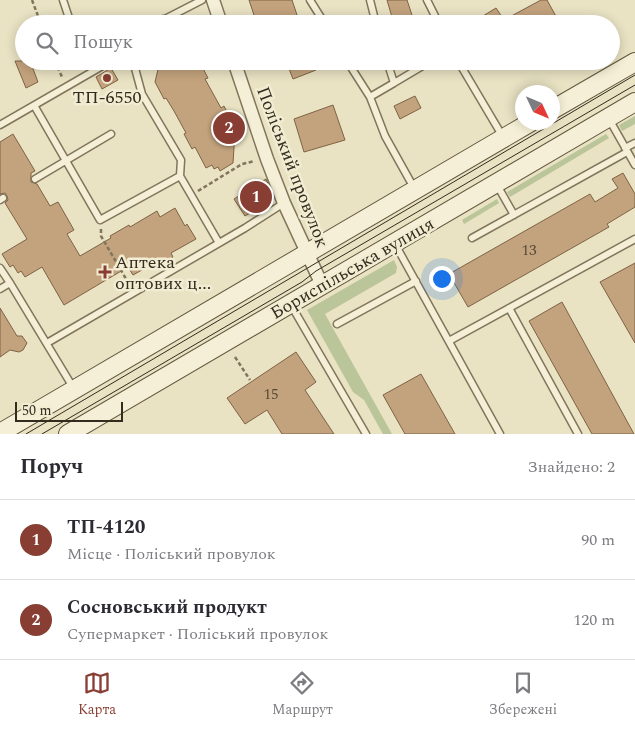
<!DOCTYPE html>
<html lang="uk">
<meta charset="utf-8">
<style>
body{margin:0;font-family:Spectral,serif;background:#f7f7f7;color:#2b2b33}
.compass{position:absolute;left:515px;top:85px;width:45px;height:45px;border-radius:50%;background:#fff;box-shadow:0 2px 12px #0003;rotate:134deg}
.scale{position:absolute;left:15px;bottom:12px;width:108px;box-sizing:border-box;padding-left:5px;border:2px solid #332b1e;border-top:0;font-size:14px;line-height:18px;white-space:nowrap;color:#332b1e;-webkit-text-stroke:4px #f1ecd2;paint-order:stroke}
.you{position:absolute;left:441px;top:278px;width:18px;height:18px;margin:-12px;border:4px solid #fff;border-radius:50%;background:#1a73e8;box-shadow:0 0 0 8px #1a73e833}
.badge{display:grid;place-items:center;width:32px;height:32px;border-radius:50%;background:#893e33;color:#fff;font-size:16px;font-weight:700}
.pin{position:absolute;translate:-50% -50%;border:2px solid #fff;box-shadow:0 1px 5px #0006}
.list{margin:0;padding:0;list-style:none}
h2{display:flex;justify-content:space-between;align-items:center;height:65px;margin:0;padding:0 20px;font-size:21px}
h2 small{font-size:16px;font-weight:400;color:#7c7c81}
.list li{display:grid;grid-template-columns:32px 1fr auto;gap:15px;align-items:center;box-sizing:border-box;height:80px;padding:0 20px;border-top:1px solid #e1e1e2}
.list b{display:block;font-size:19px;white-space:nowrap}
.list p{margin:0;font-size:16px;white-space:nowrap;color:#7c7c81}
.list em{font-size:16px;font-style:normal;color:#7c7c81}
.icon{flex:none;width:28px;height:28px;fill:none;stroke:currentColor;stroke-width:2;stroke-linecap:round;stroke-linejoin:round}
.map{position:relative;flex:none;width:635px;height:434px;overflow:hidden}
.search{position:absolute;background:#fff;box-shadow:0 2px 12px #0003;left:15px;right:15px;top:15px;height:55px;display:flex;align-items:center;gap:12px;box-sizing:border-box;padding:0 18px;border-radius:28px;color:#7c7c81;font-size:19px}
.sheet{height:225px;background:#fff}
nav{display:flex;justify-content:space-around;align-items:center;box-sizing:border-box;height:70px;border-top:1px solid #e1e1e2;background:#fff;font-size:14px;color:#7c7c81}
nav a{display:grid;justify-items:center;gap:2px}
nav .on{color:#893e33}
.map>svg:first-child{display:block}
</style>
<div class="map">
<svg width="635" height="434" viewBox="0 0 635 434">
<rect width="100%" height="100%" fill="#e9e2c3"/>
<!-- green -->
<path fill="#bac599" d="M635,116V124L622,131L619,125Z
M606,134L609,138L510,197L507,192Z
M497,199L499,203L464,224L462,220Z
M394,260L397,267L396,273L325,314L392,434H383L364,400L353,392L307,310Z"/>
<!-- building -->
<path fill="#c3a37d" stroke="#7d6345" d="M249,0H292L300,24H257Z
M387,0H407L415,24H394Z
M541,0H547L558,20L551,24H470L496,8L504,20Z
M15,61H30L38,82L26,88Z
M160,61H199L208,78L205,79L221,108L224,106L232,122L230,123L235,131L233,163L220,171L218,167L214,169L212,165L206,168L195,147L192,149L184,134L186,133L174,111L166,98L164,99L155,82Z
M286,61H313L316,70L293,79Z
M111,68L118,80L102,89L96,77Z
M415,96L421,108L400,119L394,106Z
M333,105L345,140L304,152L294,119Z
M13,134L35,171L31,173V182L37,184L50,206L58,202L74,230L67,234L80,256L111,238L110,236L129,225L130,227L157,211L160,217L175,208L185,226L187,224L196,239L171,253L173,257L159,266L158,264L150,269L149,266L133,275L128,267L64,305L42,267L25,277L21,271L18,273L13,265L10,267L2,254L27,239L5,203L8,200L7,196L5,193L0,194V142Z
M623,173L635,194V207L607,224L609,227L468,307L449,274L590,194L595,202L618,188L612,179Z
M266,179L274,199L245,216L234,199Z
M635,263V343L600,282Z
M562,302L634,434H592L529,321Z
M0,308L17,336H22L27,343L23,350L19,352L10,350L0,357Z
M296,352L316,382L305,390L334,434H282L267,410L245,424L227,398Z
M421,374L455,434H405L383,395Z"/>
<g fill="none" stroke-linecap="round" stroke-linejoin="round">
<!-- lane casing -->
<g stroke="#81755c" stroke-width="9">
<path id="lane" d="M63,0L71,24
M310,0L325,24
M370,0L376,24
M427,0L439,24
M145,24L163,19
M159,24L165,19L202,0
M133,61L142,94L181,160L180,176L219,243
M347,61L370,97L385,136L414,188
M458,61L503,137
M394,83L431,61
M370,97L394,83L387,61
M35,107L100,220L180,176
M609,119L635,165
M0,125L111,61
M625,148L635,143
M35,179L111,134
M497,185L514,215
M0,200L3,198
M472,238L627,152
M395,244L500,434
M0,268L10,283L0,289
M10,283L74,389
M291,305L366,434
M509,308L578,434
M337,324L416,281
M449,341L635,239
M47,343L245,228L284,203"/>
</g>
<!-- street casing -->
<g stroke="#81755c" stroke-width="15">
<path id="street" d="M213,0L221,24
M234,61L267,159L284,203L322,285"/>
</g>
<!-- secondary casing -->
<g stroke="#63563f" stroke-width="20">
<path id="secondary" d="M552,110L635,62
M0,433L531,122
M68,434L635,102"/>
</g>
<!-- path -->
<path stroke="#81755c" stroke-width="2.5" stroke-dasharray="4 2.5" stroke-linecap="butt" d="M32,0L41,24
M55,61L62,77
M198,191L242,164L255,161
M101,229V236L129,284
M235,357L250,380"/>
<!-- lane -->
<use href="#lane" stroke="#f4efd6" stroke-width="6"/>
<!-- street -->
<use href="#street" stroke="#f4efd6" stroke-width="12"/>
<!-- secondary -->
<use href="#secondary" stroke="#f4efd6" stroke-width="18"/>
<!-- tram -->
<path stroke="#332b1e" stroke-width="1" d="M26,434L635,75
M42,434L302,282L316,271L635,85"/>
</g>
<!-- markers -->
<g fill="#893e33" stroke="#f1ecd2" stroke-width="2">
<circle cx="107" cy="78" r="5"/>
<path d="M102.5 264.5h5v5h5v5h-5v5h-5v-5h-5v-5h5z"/>
</g>
<g text-anchor="middle" stroke-width="5" stroke-linejoin="round" paint-order="stroke">
<!-- number labels -->
<g font-size="15" fill="#574936">
<text x="529" y="255">13</text>
<text x="271" y="399">15</text>
</g>
<!-- poi labels -->
<g font-size="18" fill="#332b1e" stroke="#f1ecd2">
<text x="107" y="103">ТП-6550</text>
<text x="115" y="268" text-anchor="start">Аптека<tspan x="115" dy="21">оптових ц...</tspan></text>
</g>
<!-- street labels -->
<g font-size="18" fill="#332b1e" stroke="#f1ecd2">
<text transform="translate(293 167) rotate(69)" y="6">Поліський провулок</text>
<text transform="translate(352 268) rotate(-30)" y="6">Бориспільська вулиця</text>
</g>
</g>
</svg>
<svg class="compass" viewBox="-18 -18 36 36"><path d="M0-13l5 13h-10z" fill="#e53935"/><path d="M0 13l5-13h-10z" fill="#7c7c81"/></svg>
<div class="scale">50 m</div>
<div class="you"></div>
<div class="pin badge" style="left:256px;top:197px">1</div>
<div class="pin badge" style="left:229px;top:128px">2</div>
<div class="search"><svg class="icon" aria-label="search" viewBox="0 0 24 24"><circle cx="10" cy="10" r="6"/><path d="M15 15l6 6"/></svg>Пошук</div>
</div>
<section class="sheet">
<h2>Поруч<small>Знайдено: 2</small></h2>
<ul class="list">
<li><span class="badge">1</span><div><b>ТП-4120</b><p>Місце · Поліський провулок</p></div><em>90 m</em></li>
<li><span class="badge">2</span><div><b>Сосновський продукт</b><p>Супермаркет · Поліський провулок</p></div><em>120 m</em></li>
</ul>
</section>
<nav>
<a class="on"><svg class="icon" aria-label="map" viewBox="0 0 24 24"><path d="M3 6l6-2 6 2 6-2v14l-6 2-6-2-6 2zM9 4v14M15 6v14"/></svg>Карта</a>
<a><svg class="icon" aria-label="directions" viewBox="0 0 24 24"><path d="M12 3l9 9-9 9-9-9zM9 14v-3h6M13 9l2 2-2 2"/></svg>Маршрут</a>
<a><svg class="icon" aria-label="saved" viewBox="0 0 24 24"><path d="M7 4h10v16l-5-4-5 4z"/></svg>Збережені</a>
</nav>
